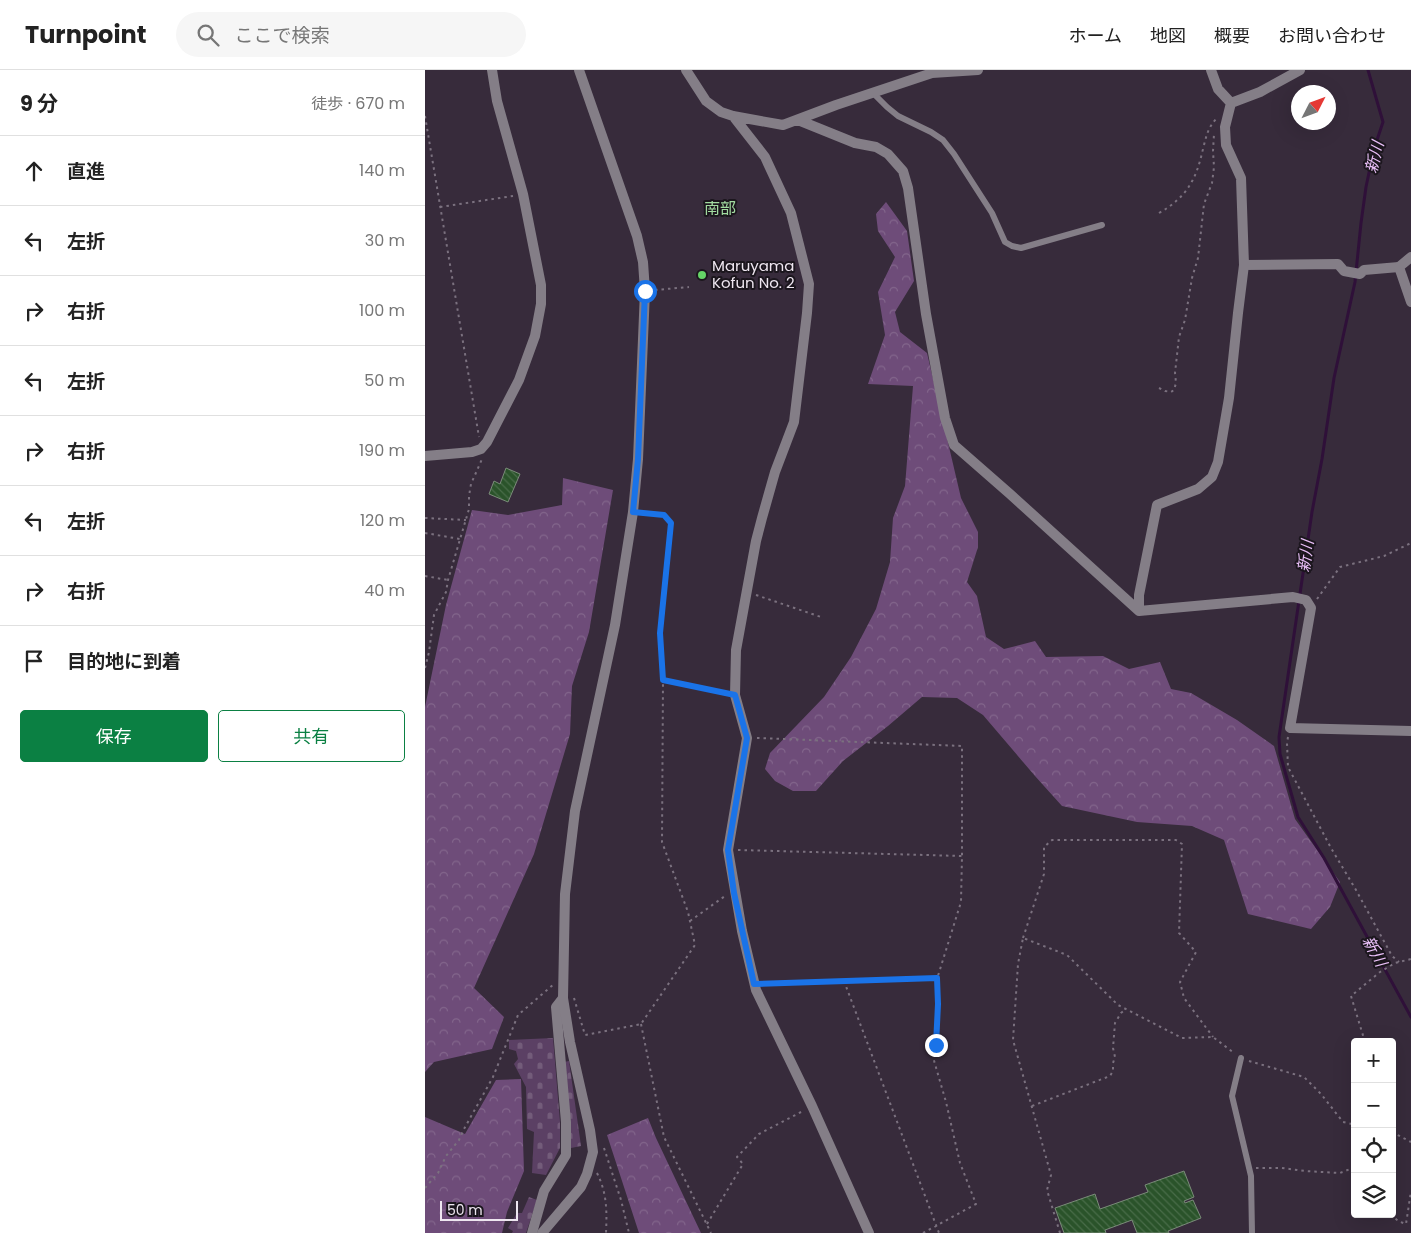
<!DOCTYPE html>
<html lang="ja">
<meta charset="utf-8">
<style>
body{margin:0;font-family:Poppins,"Noto Sans JP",sans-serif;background:#f6f6f6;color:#222}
.controls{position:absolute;right:15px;bottom:15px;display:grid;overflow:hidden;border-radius:5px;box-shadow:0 5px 20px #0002}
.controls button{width:45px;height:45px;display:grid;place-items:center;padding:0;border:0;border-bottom:1px solid #e0e0e0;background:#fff;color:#222;font:25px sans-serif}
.compass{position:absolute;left:866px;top:15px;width:45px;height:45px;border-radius:50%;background:#fff;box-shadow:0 5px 20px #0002;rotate:48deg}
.scale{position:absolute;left:15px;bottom:12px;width:78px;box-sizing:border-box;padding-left:5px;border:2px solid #eee6f0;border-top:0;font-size:14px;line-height:18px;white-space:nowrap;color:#eee6f0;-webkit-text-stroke:4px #1b161d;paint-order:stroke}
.stop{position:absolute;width:15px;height:15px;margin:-11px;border:4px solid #1a73e8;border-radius:50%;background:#fff}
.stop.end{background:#1a73e8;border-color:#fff;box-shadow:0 1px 5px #0008}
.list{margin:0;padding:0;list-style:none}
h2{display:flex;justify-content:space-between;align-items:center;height:65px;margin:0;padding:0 20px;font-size:21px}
h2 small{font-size:16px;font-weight:400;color:#767676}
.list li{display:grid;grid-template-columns:32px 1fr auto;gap:15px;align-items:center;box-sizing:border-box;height:70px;padding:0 20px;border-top:1px solid #e0e0e0}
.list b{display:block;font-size:19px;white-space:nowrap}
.list em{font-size:16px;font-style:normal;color:#767676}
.actions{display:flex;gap:10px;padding:15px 20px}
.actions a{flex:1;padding:11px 0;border:1px solid #0b8043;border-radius:5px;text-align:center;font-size:18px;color:#0b8043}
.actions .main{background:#0b8043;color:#fff}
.icon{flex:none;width:28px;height:28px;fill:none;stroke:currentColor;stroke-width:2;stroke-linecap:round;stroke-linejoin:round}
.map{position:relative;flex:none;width:986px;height:1163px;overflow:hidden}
header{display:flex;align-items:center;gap:30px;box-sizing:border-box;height:70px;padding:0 25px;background:#fff;border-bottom:1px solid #e0e0e0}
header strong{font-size:24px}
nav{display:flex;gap:28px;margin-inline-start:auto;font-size:18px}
.search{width:350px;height:45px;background:#f6f6f6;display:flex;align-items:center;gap:12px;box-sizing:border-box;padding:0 18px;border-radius:28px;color:#767676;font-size:19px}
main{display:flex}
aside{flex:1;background:#fff}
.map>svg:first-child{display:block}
</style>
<header>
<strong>Turnpoint</strong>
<div class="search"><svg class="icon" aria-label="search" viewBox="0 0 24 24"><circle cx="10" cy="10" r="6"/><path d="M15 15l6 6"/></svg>ここで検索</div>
<nav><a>ホーム</a><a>地図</a><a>概要</a><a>お問い合わせ</a></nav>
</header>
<main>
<aside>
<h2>9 分<small>徒歩 · 670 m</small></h2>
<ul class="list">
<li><svg class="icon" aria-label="ahead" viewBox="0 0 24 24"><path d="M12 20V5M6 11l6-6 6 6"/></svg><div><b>直進</b></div><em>140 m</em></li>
<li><svg class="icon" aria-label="left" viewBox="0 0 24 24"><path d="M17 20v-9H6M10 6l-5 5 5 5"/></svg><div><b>左折</b></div><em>30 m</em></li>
<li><svg class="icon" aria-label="right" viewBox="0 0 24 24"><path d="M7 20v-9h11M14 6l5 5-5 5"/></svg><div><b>右折</b></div><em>100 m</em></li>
<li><svg class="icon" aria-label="left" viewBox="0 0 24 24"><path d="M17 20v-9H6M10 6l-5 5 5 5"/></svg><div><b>左折</b></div><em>50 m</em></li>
<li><svg class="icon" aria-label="right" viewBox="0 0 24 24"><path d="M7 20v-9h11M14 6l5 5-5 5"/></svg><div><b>右折</b></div><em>190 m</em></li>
<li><svg class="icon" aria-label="left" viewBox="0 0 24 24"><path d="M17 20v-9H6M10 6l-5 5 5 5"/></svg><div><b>左折</b></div><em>120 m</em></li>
<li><svg class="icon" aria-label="right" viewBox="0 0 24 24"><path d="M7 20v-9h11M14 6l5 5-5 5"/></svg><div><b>右折</b></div><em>40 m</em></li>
<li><svg class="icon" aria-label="arrive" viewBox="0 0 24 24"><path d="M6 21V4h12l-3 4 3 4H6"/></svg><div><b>目的地に到着</b></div></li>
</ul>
<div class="actions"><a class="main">保存</a><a>共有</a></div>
</aside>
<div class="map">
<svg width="986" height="1163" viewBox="0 0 986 1163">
<defs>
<pattern id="forest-crowns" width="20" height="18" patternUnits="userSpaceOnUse" patternTransform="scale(1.25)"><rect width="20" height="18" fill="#6e4c79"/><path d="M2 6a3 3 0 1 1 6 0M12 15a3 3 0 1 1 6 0" fill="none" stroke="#83668c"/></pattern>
<pattern id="cemetery-stones" width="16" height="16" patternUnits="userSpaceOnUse" patternTransform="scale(1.25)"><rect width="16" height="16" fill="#5b4064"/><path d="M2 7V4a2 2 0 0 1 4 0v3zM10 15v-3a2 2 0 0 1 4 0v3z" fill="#735c7a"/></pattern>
<pattern id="building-back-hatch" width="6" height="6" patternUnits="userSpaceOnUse" patternTransform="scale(1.25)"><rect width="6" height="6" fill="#2a532a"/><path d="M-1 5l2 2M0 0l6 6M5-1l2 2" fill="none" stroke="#496c49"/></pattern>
</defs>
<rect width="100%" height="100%" fill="#372b3b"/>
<!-- forest -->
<path fill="url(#forest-crowns)" d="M461,132L482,161L489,211L470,242L475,262L502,283L536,428L553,462V477L542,512L552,526L561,567L579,579L610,571L621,587L678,586L704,599L735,592L746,619L766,623L812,650L849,676L870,749L915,812L905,837L886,859L823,844L799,770L767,756L712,752L637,736L610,706L558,645L532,628L497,627L463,656L418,691L391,721H368L350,711L340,699L345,683L399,627L426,587L451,539L465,492L468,448L480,416L488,316L443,314L460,265L453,222L470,187L453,161L451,144Z
M138,408L188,420L164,562L147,616L145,664L109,784L49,918L79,947L67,979L9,992L0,1002V637L21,535L47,440L83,445L137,435Z
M96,1009L99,1101L82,1142L77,1163H0V1047L40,1064L71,1010Z
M223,1048L231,1068L276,1163H214L182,1065Z"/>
<!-- cemetery -->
<path fill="url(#cemetery-stones)" d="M128,968L135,1052V1078L121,1105L107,1103L109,1062L102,1059L101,1017L89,994L93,989L91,981L84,979V970Z
M144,991L156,1076L146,1078V1055L139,992Z
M104,1127L112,1130L101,1163H87L88,1161L83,1158L92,1143H97Z"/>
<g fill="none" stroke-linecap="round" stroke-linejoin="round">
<!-- stream -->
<path stroke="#2f1039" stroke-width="3" d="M943,0L958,52L949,79L941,117L936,153L930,212L909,308L897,389L887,442L854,667L855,684L873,747L899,788L986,947"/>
</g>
<!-- building -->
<path fill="url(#building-back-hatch)" stroke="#7a8b79" d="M81,398L95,404L83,432L64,424L69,411L75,414Z
M759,1101L769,1127L759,1131L760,1133L768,1130L776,1148L743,1161L744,1163H712L707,1150L680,1160L681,1163H639L630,1138L670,1124L675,1139L723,1122L720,1115Z"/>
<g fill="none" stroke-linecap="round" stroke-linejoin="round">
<!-- path -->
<path stroke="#7b717f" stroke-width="2" stroke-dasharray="2.5 4" stroke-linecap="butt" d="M0,46L54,367
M15,137L88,126
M734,143C762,127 771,110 778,79C781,67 783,57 792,48
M230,220L264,217
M734,318L740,321L746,322L749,320L751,313L750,303L754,267L760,250L767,208L773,188L779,134L787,113L789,97L788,81L789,64
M0,448L41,450
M0,463L35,469
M0,506L23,510
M331,525L396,547
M892,529L915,497L959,486L986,473
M0,598L4,582L9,545L21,522L23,510L44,439V426L46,414L57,389
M238,610L299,623
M863,667L862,673L863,697L906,778L931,820L967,886L974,892
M332,668L537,676V786L536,832L512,909L341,913
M313,780L537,786
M265,851L300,826
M598,868L619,804V777L627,770H751L757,774L754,863L771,882L755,912L759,928L788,967
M419,911L514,1163
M149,928L160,965L216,954L270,875L263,842L237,772L238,610L235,563L246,453L239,445L217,443
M216,954L239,1067L286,1163
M940,972L926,926L955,902L970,893L986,889
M824,991L879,1007L896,1024L918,1052L927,1054L930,1056
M607,1036L685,1006L688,1001V993L690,987L688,978L690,953L696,943L701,939
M967,1062L986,1072
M179,1078L196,1130L204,1163
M831,1098H857L880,1101L915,1103L930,1097
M172,1103C182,1123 182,1141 181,1163
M0,1118L13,1103L21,1086L34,1070L39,1059L68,1007L93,945L129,914
M966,1144L973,1151L981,1154L986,1121
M282,1154L318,1094L312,1087L334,1064L378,1041
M498,1163L551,1134L535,1093L521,1032L508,987L511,975L513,934L512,909
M635,1163L622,1120L626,1105L588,970L593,894L598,868L642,885L693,935L757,968L788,967L809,983"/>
<!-- service -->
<path stroke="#847e87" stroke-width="6" d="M448,23L462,37L473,46L506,62L518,70L529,84L567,143L580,172L587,176L596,178L677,155
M816,988L807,1026L826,1106L827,1163"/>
<!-- minor -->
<path stroke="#847e87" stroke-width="10" d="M261,0L281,31L296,42L308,46L358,55L411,35L507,3L553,0
M786,0L793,19L806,33
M806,33L835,22L875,0
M308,46L340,87L366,143L384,214L382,243L369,352L350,402L337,448L331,471L311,580L310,625L322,668L303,780L317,861L331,920L387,1036L444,1163
M373,50L430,73L451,77L463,84L478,101L483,118L501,244L520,348L529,375L585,424L714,541L868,527L881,530L886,538L865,658L986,661
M819,195L913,194L919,201L935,204L939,200L974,197
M0,386L47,382L56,379L62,372L94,310L110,266L116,234V215L98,124L72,31L67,0
M714,541V525L732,435L773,419L787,407L793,392L804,328L813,243L819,195L816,108L801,75L800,57L806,33
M107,1163L119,1121L141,1085V1052L131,937L138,928"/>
<!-- tertiary -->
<path stroke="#847e87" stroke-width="10" d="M986,187L974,197L986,232
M117,1163L156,1117L162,1104L168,1082L165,1060L145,972L138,928L140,824L150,741L190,555L208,442L213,389L220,221L218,192L212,166L154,0"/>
</g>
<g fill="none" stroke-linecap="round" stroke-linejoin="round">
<!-- route -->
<path stroke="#1a73e8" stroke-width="6" d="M220,221L213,389L208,442L239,445L246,453L235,563L238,610L310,625L322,668L303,780L309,823L329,914L512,908L513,934L511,975"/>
</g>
<!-- markers -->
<circle fill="#65d467" stroke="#1b161d" stroke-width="2" cx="277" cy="205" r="5"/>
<g text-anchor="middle" stroke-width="4" stroke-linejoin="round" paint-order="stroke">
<!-- poi labels -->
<g font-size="15" fill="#eee6f0" stroke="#1b161d" text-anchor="start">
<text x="287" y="201">Maruyama<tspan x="287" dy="17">Kofun No. 2</tspan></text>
</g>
<!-- water labels -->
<g font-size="16" font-style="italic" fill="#ebc1fa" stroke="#1b161d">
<text transform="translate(949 87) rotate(-76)" y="6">新川</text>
<text transform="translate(880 486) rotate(-82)" y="6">新川</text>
<text transform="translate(950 881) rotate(61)" y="6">新川</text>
</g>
<!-- neighbourhood labels -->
<g font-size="16" fill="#a2dba0" stroke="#1b161d">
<text x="295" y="144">南部</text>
</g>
</g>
</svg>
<div class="controls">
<button>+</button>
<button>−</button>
<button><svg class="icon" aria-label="locate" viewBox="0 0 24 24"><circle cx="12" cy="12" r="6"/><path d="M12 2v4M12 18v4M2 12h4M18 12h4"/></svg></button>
<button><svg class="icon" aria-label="layers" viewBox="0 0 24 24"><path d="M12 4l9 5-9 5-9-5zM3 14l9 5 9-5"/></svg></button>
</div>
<svg class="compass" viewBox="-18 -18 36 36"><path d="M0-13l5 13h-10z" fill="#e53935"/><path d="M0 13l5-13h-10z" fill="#767676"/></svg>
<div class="scale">50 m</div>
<div class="stop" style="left:220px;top:221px"></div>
<div class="stop end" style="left:511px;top:975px"></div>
</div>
</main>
